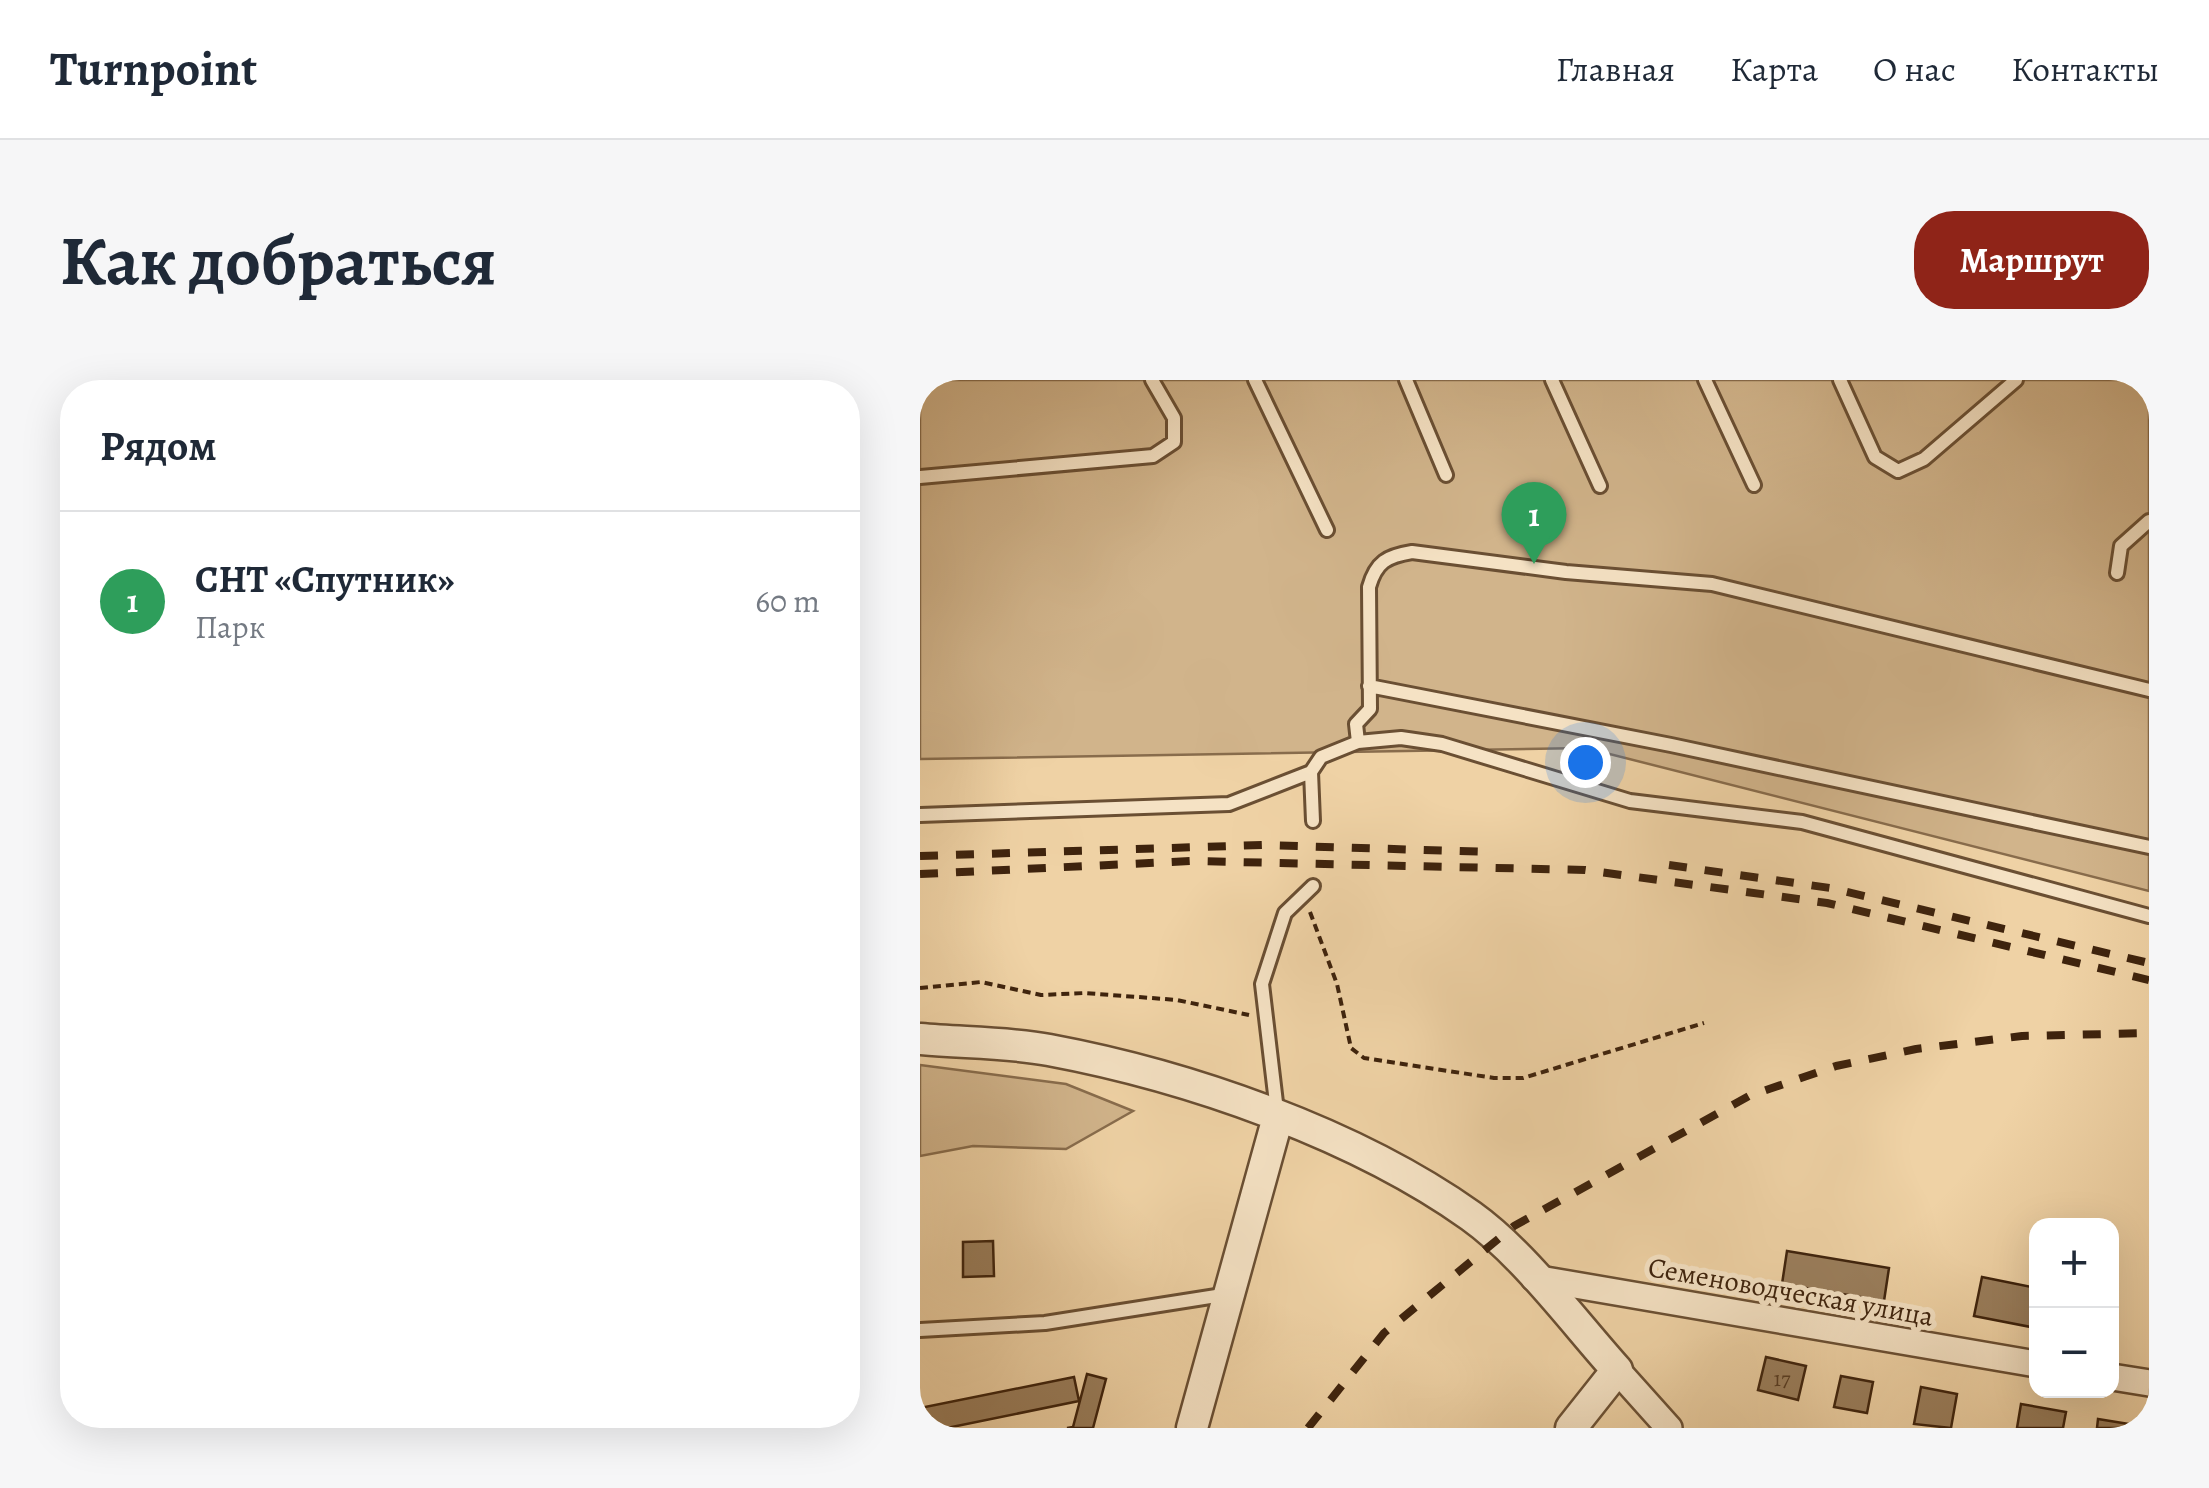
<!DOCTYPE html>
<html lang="ru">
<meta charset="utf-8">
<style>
body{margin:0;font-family:Alegreya,serif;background:#f6f6f7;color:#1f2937}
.controls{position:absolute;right:30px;bottom:30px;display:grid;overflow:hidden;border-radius:20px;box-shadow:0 10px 40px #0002}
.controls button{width:90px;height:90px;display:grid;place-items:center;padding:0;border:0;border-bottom:2px solid #e0e1e3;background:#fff;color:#1f2937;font:50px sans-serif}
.you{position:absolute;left:665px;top:382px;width:35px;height:35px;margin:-25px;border:8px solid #fff;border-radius:50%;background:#1a73e8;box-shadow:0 0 0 15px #1a73e833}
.badge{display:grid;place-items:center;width:65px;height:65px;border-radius:50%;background:#8f2418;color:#fff;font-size:32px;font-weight:700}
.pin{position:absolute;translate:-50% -82px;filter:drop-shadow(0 2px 5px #0008)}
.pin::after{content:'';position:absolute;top:52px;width:35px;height:30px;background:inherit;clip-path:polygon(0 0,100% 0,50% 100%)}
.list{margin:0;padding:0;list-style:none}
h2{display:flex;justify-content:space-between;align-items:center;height:130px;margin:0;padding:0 40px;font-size:42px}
h2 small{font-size:32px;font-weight:400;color:#747a83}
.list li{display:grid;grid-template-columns:65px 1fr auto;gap:30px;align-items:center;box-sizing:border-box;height:180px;padding:0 40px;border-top:2px solid #e0e1e3}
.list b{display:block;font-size:38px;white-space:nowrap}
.list p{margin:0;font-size:32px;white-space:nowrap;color:#747a83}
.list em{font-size:32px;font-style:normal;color:#747a83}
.map{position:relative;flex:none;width:1229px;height:1048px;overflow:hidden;border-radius:40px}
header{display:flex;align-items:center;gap:60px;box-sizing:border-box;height:140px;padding:0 50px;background:#fff;border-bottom:2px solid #e0e1e3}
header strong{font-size:48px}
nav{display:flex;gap:55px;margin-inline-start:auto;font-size:35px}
.intro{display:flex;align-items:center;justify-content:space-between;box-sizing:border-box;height:240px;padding:0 60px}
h1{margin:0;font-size:70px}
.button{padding:25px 45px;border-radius:40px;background:#8f2418;color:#fff;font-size:35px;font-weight:700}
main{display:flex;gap:60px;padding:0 60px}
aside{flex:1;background:#fff;border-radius:40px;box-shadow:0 10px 40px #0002}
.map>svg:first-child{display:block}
</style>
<header>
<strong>Turnpoint</strong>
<nav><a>Главная</a><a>Карта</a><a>О нас</a><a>Контакты</a></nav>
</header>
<div class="intro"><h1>Как добраться</h1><a class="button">Маршрут</a></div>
<main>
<aside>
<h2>Рядом<small></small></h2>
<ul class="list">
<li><span class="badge" style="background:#2e9e5b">1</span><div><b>СНТ «Спутник»</b><p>Парк</p></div><em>60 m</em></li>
</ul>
</aside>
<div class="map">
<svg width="1229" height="1048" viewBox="0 0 1229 1048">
<rect width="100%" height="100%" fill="#efd2a5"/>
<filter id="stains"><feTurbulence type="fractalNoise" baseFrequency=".002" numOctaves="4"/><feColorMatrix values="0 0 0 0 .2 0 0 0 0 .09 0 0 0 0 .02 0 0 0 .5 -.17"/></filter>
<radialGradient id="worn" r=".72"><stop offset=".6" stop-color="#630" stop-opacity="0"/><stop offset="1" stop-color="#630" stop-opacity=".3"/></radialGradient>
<!-- green -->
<path fill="#d1b48b" stroke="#886c4c" stroke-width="2.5" d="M0,0H1229V511L666,368L0,379Z
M0,685L146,704L213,731L146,769L53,766L0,776Z"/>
<!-- building -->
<path fill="#9a7e5c" stroke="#3e230d" stroke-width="2.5" d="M73,861L74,896L43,897V862Z
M867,871L969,888L964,921L862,904Z
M1062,897L1116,908V948L1054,936Z
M846,977L886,986L878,1020L838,1010Z
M167,994L186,999L173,1048H147L153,1047Z
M921,996L953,1002L947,1033L914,1027Z
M154,997L159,1021L27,1048H0V1028Z
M1001,1007L1037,1014L1031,1048L994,1044Z
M1101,1024L1146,1032L1143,1048H1097Z
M1178,1039L1221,1046L1220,1048H1177Z"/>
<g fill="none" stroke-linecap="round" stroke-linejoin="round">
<!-- service casing -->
<g stroke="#6a4f33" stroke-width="18">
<path id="service" d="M335,0L407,150
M486,0L526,95
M632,0L680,106
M785,0L834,105
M920,0L955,77L978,91L1004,79L1096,0
M0,97L233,76L254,62V38L232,0
M1197,193L1201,166L1229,141
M449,306L751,365L1229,467
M438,362L436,344L450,329L449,207C456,182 467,176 492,172L646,192L792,204L1229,310
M391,392L393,441
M0,435L309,424L391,392L401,377L438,362L481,358L522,364L710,421L882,442L1229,536
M357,731L342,604L365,533L393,506
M0,950L125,943L309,914"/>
</g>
<!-- minor casing -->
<g stroke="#6a4f33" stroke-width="30">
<path id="minor" d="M614,898L1116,984
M697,990L749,1048
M1192,997L1229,1003"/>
</g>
<!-- tertiary casing -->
<g stroke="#6a4f33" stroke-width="35">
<path id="tertiary" d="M0,659C42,663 87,662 129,670C268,696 434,753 551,836C604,874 653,941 697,990L651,1048
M272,1048L358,737"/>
</g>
<!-- path -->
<path stroke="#3e230d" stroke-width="4" stroke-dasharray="8 5" stroke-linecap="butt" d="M390,532L417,604L431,668L444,678L574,698H603L784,643
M0,608L61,602L121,615L165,613L257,620L329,635"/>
<!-- service -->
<use href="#service" stroke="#f5e2c4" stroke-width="12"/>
<!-- minor -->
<use href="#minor" stroke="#f5e2c4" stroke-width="25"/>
<!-- tertiary -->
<use href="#tertiary" stroke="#f5e2c4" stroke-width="30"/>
<!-- rail -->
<path stroke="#3e230d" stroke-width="8" stroke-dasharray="18 18" stroke-linecap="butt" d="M0,476L342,465L570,472
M749,485L910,508L1229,583
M0,494L272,481L665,490L907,523L1229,600
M388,1048L464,953L594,846L829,716L916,686L996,669L1102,656L1229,653"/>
</g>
<g text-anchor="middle" stroke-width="10" stroke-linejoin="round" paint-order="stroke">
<!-- number labels -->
<g font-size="22" fill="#553a21">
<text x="862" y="1006">17</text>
</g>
<!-- street labels -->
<g font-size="28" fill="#3e230d" stroke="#f5e2c4">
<text transform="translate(871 911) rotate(10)" y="10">Семеноводческая улица</text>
</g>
</g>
<rect width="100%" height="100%" filter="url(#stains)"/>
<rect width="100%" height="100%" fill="url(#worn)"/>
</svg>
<div class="controls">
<button>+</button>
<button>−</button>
</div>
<div class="you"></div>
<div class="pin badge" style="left:614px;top:184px;background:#2e9e5b">1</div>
</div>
</main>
